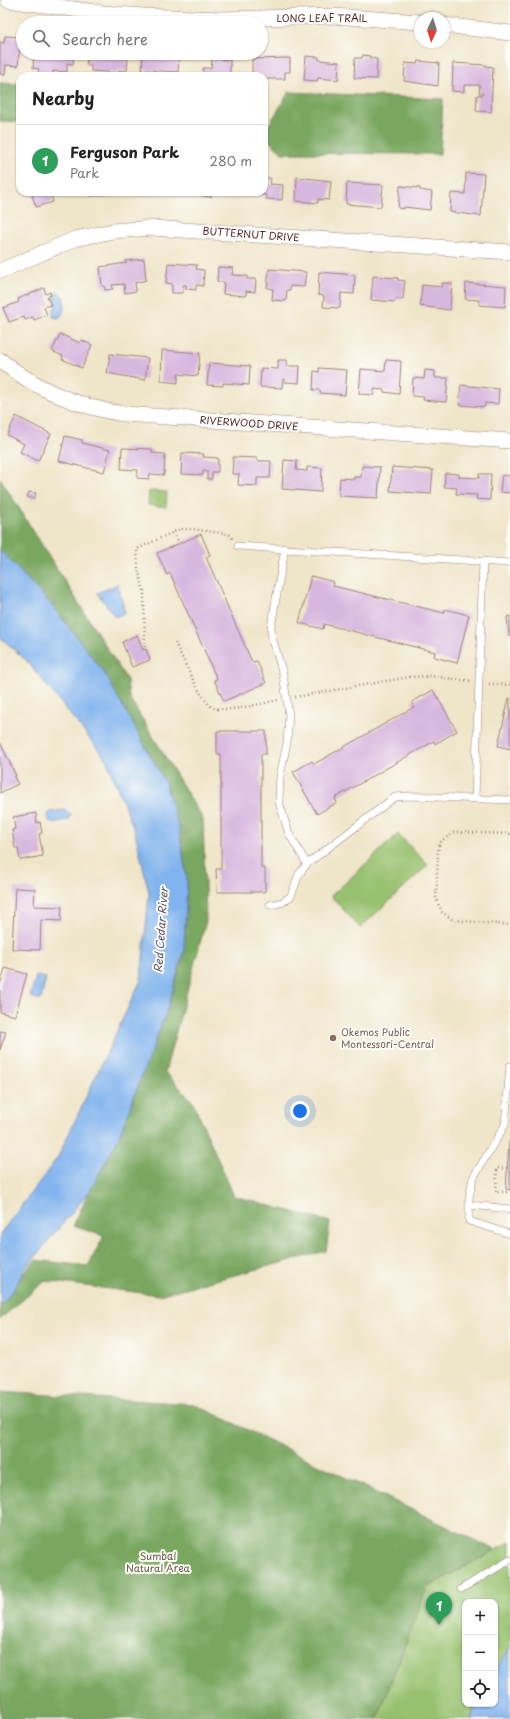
<!DOCTYPE html>
<meta charset="utf-8">
<style>
body{margin:0;font-family:"Playpen Sans",sans-serif;background:#f6f6f6;color:#222}
.controls{position:absolute;right:12px;bottom:12px;display:grid;overflow:hidden;border-radius:8px;box-shadow:0 1px 3px #0004}
.controls button{width:36px;height:36px;display:grid;place-items:center;padding:0;border:0;border-bottom:1px solid #e0e0e0;background:#fff;color:#222;font:20px sans-serif}
.compass{position:absolute;left:414px;top:12px;width:36px;height:36px;border-radius:50%;background:#fff;box-shadow:0 1px 3px #0004;rotate:184deg}
.you{position:absolute;left:300px;top:1111px;width:14px;height:14px;margin:-10px;border:3px solid #fff;border-radius:50%;background:#1a73e8;box-shadow:0 0 0 6px #1a73e833}
.badge{display:grid;place-items:center;width:26px;height:26px;border-radius:50%;background:#7c3aed;color:#fff;font-size:13px;font-weight:700}
.pin{position:absolute;translate:-50% -33px;filter:drop-shadow(0 1px 2px #0008)}
.pin::after{content:'';position:absolute;top:21px;width:14px;height:12px;background:inherit;clip-path:polygon(0 0,100% 0,50% 100%)}
.list{margin:0;padding:0;list-style:none}
h2{display:flex;justify-content:space-between;align-items:center;height:52px;margin:0;padding:0 16px;font-size:17px}
h2 small{font-size:13px;font-weight:400;color:#767676}
.list li{display:grid;grid-template-columns:26px 1fr auto;gap:12px;align-items:center;box-sizing:border-box;height:72px;padding:0 16px;border-top:1px solid #e0e0e0}
.list b{display:block;font-size:15px;white-space:nowrap}
.list p{margin:0;font-size:13px;white-space:nowrap;color:#767676}
.list em{font-size:13px;font-style:normal;color:#767676}
.icon{flex:none;width:22px;height:22px;fill:none;stroke:currentColor;stroke-width:2;stroke-linecap:round;stroke-linejoin:round}
.map{position:relative;flex:none;width:510px;height:1719px;overflow:hidden}
.search{position:absolute;background:#fff;box-shadow:0 1px 3px #0004;left:16px;top:16px;width:252px;height:44px;display:flex;align-items:center;gap:10px;box-sizing:border-box;padding:0 14px;border-radius:22px;color:#767676;font-size:15px}
.panel{position:absolute;background:#fff;box-shadow:0 1px 3px #0004;left:16px;top:72px;width:252px;height:124px;border-radius:12px}
.map>svg:first-child{display:block}
</style>
<div class="map">
<svg width="510" height="1719" viewBox="0 0 510 1719">
<rect width="100%" height="100%" fill="#fdfcf7"/>
<filter id="ink" filterUnits="userSpaceOnUse"><feTurbulence type="fractalNoise" baseFrequency=".025" numOctaves="2"/><feDisplacementMap in="SourceGraphic" scale="8" xChannelSelector="R" yChannelSelector="G"/><feConvolveMatrix kernelMatrix="1 2 1 2 8 2 1 2 1" color-interpolation-filters="sRGB"/></filter>
<filter id="wash" filterUnits="userSpaceOnUse"><feTurbulence type="fractalNoise" baseFrequency=".012" numOctaves="4" result="noise"/><feDisplacementMap in="SourceGraphic" scale="16" xChannelSelector="R" yChannelSelector="G"/><feGaussianBlur stdDeviation="0.9" result="paint"/><feColorMatrix in="noise" values="0 0 0 0 0 0 0 0 0 0 0 0 0 0 0 0 0 1.4 0 .05"/><feComposite in="paint" operator="in"/></filter>
<g filter="url(#wash)">
<rect width="100%" height="100%" fill="#efe5c9"/>
<!-- green -->
<path fill="#97c16e" stroke="#70704c" d="M149,491L167,492L166,507L148,505Z
M398,834L428,865L360,928L331,896Z
M510,1542V1648L495,1672V1602H465V1704H476L471,1719H377L427,1587Z"/>
<!-- forest -->
<path fill="#79a761" stroke="#626346" d="M0,83L20,84V122L0,121Z
M289,92L443,99L440,154L282,153L264,136V133Z
M0,478L127,680L129,697L203,819L206,921L165,1072L193,1102L234,1196L330,1222L326,1251L159,1295L45,1281L0,1319V1302L35,1260L88,1266L104,1236L73,1226L89,1192L118,1139L168,1007L184,951L187,880L179,829L165,782L104,673L49,602L0,561Z
M0,1392L194,1404L495,1550L427,1587L377,1719H0Z"/>
<!-- water -->
<path fill="#81b4ee" stroke="#666a8c" d="M57,292L63,296C66,306 65,311 59,318L53,317V311L56,306L54,295Z
M0,550L49,602L104,672L165,782L179,829L187,880L184,951L168,1007L118,1139L89,1192L25,1269L14,1289L0,1306V1234L58,1157L141,980L149,893L135,832L106,759L27,661L0,637Z
M118,584L125,613L115,617L97,593Z
M66,810L71,815L69,820L50,823L48,815L50,812Z
M36,976L46,978L41,1000L30,997Z
M510,1648V1719H471L476,1704H495V1672Z"/>
<g id="blocks">
<!-- building -->
<path fill="#d8b7df" d="M5,36L21,37L18,66L6,65L5,75L0,74V42L4,43Z
M34,53H74L73,64L67,63V72L53,71V76L38,75L39,69L33,68Z
M92,53H120V56L128,57L127,71L119,70V73L91,71V65H86L87,59L91,60Z
M143,53H166V55L179,56L178,72L142,70Z
M363,55L370,56V58L377,59L376,79L354,78L355,58H362Z
M306,56L319,57V60L339,62L338,80L318,78L317,81L304,80Z
M290,58V72H285V79H264V76H252V59Z
M212,59L230,60V76H203V68H211Z
M418,61L439,63L438,86L404,81L405,63L417,64Z
M453,63L486,65V66L493,67L491,112L476,111L477,95H483V93H479L480,85H464V92L452,91Z
M466,173L484,174L481,216L450,212L451,193L465,194Z
M297,177L331,181L329,200L318,199V203L296,201Z
M264,178H271L270,184L283,185L282,200L266,199V195L243,194L244,192H264Z
M347,183L383,185L381,207L346,204Z
M400,186L420,188V190L432,192L430,210L404,207V209L398,208Z
M31,192H55L51,195L53,202L36,207Z
M90,192H118V193L91,196Z
M202,192H212L211,197L202,196Z
M144,259L146,280L135,283L136,291L125,293L124,284L112,285L113,289L105,290L104,286H102L100,267L126,263L125,261Z
M168,263L197,265L196,269L204,270L203,286L196,285V290L186,289V285H183V293H172V284L166,283Z
M218,267L233,268L232,275L247,276V279H256L255,292L246,291V296L223,294L224,282H217Z
M269,269L306,272L304,287L290,286V290H287L286,301L272,300L273,289L267,288Z
M319,272L355,275L354,294L341,293L340,308L323,307L324,296L318,295Z
M373,276L398,278V280L405,281L403,299H396L395,302L371,300Z
M442,283H452L450,310L420,306L422,285L442,287Z
M466,283L506,286L505,307L479,305V300L465,299Z
M44,288L46,294L50,292L51,295L47,297L51,305L44,307L47,315L34,320L33,317L25,320L24,317L9,322L3,308L19,302L18,299Z
M60,334L80,343L81,340L92,345L82,368L62,359L63,356L52,351Z
M162,350L200,353L198,376L178,374V383L161,381Z
M110,354L148,358L145,380L107,373Z
M278,360H287V366H300L299,383L285,382V379H283L282,388L260,387L261,368L278,369Z
M386,360L401,361L399,394L384,392V390L374,389V395L359,394L361,369L385,371Z
M209,363L250,366L249,385L223,383V386L207,385Z
M319,368L347,370L345,395L320,393V390H313L314,371L319,372Z
M425,370L435,371V378H448L446,402L423,400L424,397L412,396L413,378L424,379Z
M461,385L499,389L498,404L485,403V407L459,405Z
M16,416L51,434L38,461L20,452L24,444L7,435Z
M65,436L82,440V443L110,450L104,472L59,461Z
M122,448L152,449V453L165,454L164,475L150,474L149,479L137,478L138,470L121,469Z
M182,453L204,454L203,457L218,458V472H212V479H207V471H203V475L181,474Z
M233,457L257,458V461H271L270,478H257V486L238,485L239,474H232Z
M284,460L297,461L296,470L307,471V467L322,468L321,492L282,489Z
M362,466L380,467L378,498L339,496L340,478L354,479V477H361Z
M392,467L433,470L431,494L390,491Z
M445,473L459,474V477L479,478V474H491L490,500L476,499L477,495L456,494L457,488L444,487Z
M502,475L510,476V493L500,492Z
M29,492L36,493L34,499L27,497Z
M201,534L210,555L206,557L252,662L257,661L266,683L224,701L214,680L217,679L170,573L167,575L157,553Z
M311,576L334,582L333,586L444,613L445,609L469,615L457,663L434,657L435,652L324,624L323,629L299,623Z
M510,616V636H509L507,617Z
M137,635L143,650L146,649L150,660L132,667L122,642Z
M433,690L457,731L435,744L434,741L335,798L337,803L317,814L293,772L312,761L314,764L414,707L412,702Z
M509,698H510V749L498,746Z
M217,731H266V754H261V868H265V892H217L216,869H221V754H217Z
M0,742L16,776L14,777L18,784L0,793Z
M36,813L37,823L40,822L42,833L39,834L43,856L20,860L18,848H15L12,830L15,829L13,817Z
M15,888L35,889L34,906L62,907L61,921L41,920L40,950L12,949Z
M5,968L27,974L15,1016L0,1012V985Z
M0,1031L6,1032L0,1050Z
M509,1142H510V1190L506,1189Z"/>
</g>
</g>
<g filter="url(#ink)">
<use href="#blocks" fill-opacity="0" stroke="#9c827a" stroke-width="1"/>
<g fill="none" stroke-linecap="round" stroke-linejoin="round">
<!-- lane casing -->
<g stroke="#9c827a" stroke-width="8">
<path id="lane" d="M238,546L510,563
M285,548L271,627L272,637L283,674L289,715L287,743L280,776L279,802L289,834L307,864
M475,798L483,561
M270,905L283,902L291,896L299,874L307,864L395,797L409,796L510,800
M510,1066L505,1125L473,1178L469,1198V1221L510,1234
M469,1205L510,1209
M461,1589L510,1560"/>
</g>
<!-- street casing -->
<g stroke="#9c827a" stroke-width="16">
<path id="street" d="M8,0L102,13L144,16L220,19L333,16L420,22
M444,25L510,33
M0,271L75,239L113,231L152,228L510,252
M0,360C37,390 78,407 124,414L510,441"/>
</g>
<!-- path -->
<path stroke="#9c827a" stroke-width="2.5" stroke-dasharray="1 3" stroke-linecap="butt" d="M174,532L178,541
M175,643C182,656 202,704 214,708C228,713 263,703 278,700
M145,647L144,591L138,569L137,549L180,529H191L229,534L233,539
M489,684L510,685
M295,697L409,677L431,676L470,681
M510,834L455,832L442,840L439,845L438,852L436,899L442,912L453,920L510,925
M507,1168H497L496,1192H510"/>
<!-- lane -->
<use href="#lane" stroke="#fff" stroke-width="7"/>
<!-- street -->
<use href="#street" stroke="#fff" stroke-width="15"/>
</g>
</g>
<!-- markers -->
<circle fill="#8d6e63" stroke="#fdfcf7" stroke-width="1.5" cx="333" cy="1038" r="4"/>
<g text-anchor="middle" stroke-width="4" stroke-linejoin="round" paint-order="stroke">
<!-- street labels -->
<g font-size="10" fill="#4a1f2b" stroke="#fdfcf7">
<text x="322" y="22">LONG LEAF TRAIL</text>
<text transform="translate(251 234) rotate(4)" y="4">BUTTERNUT DRIVE</text>
<text transform="translate(249 423) rotate(4)" y="4">RIVERWOOD DRIVE</text>
</g>
<!-- education labels -->
<g font-size="10" fill="#785e54" stroke="#fdfcf7" text-anchor="start">
<text x="341" y="1036">Okemos Public<tspan x="341" dy="12">Montessori-Central</tspan></text>
</g>
<!-- park labels -->
<g font-size="10" fill="#655842" stroke="#fdfcf7">
<text x="158" y="1560">Sumbal<tspan x="158" dy="12">Natural Area</tspan></text>
</g>
<!-- water labels -->
<g font-size="11" font-style="italic" fill="#5d536f" stroke="#fdfcf7">
<text transform="translate(161 930) rotate(-86)" y="4">Red Cedar River</text>
</g>
</g>
</svg>
<div class="controls">
<button>+</button>
<button>−</button>
<button><svg class="icon" aria-label="locate" viewBox="0 0 24 24"><circle cx="12" cy="12" r="6"/><path d="M12 2v4M12 18v4M2 12h4M18 12h4"/></svg></button>
</div>
<svg class="compass" viewBox="-18 -18 36 36"><path d="M0-13l5 13h-10z" fill="#e53935"/><path d="M0 13l5-13h-10z" fill="#767676"/></svg>
<div class="you"></div>
<div class="pin badge" style="left:439px;top:1625px;background:#2e9e5b">1</div>
<div class="search"><svg class="icon" aria-label="search" viewBox="0 0 24 24"><circle cx="10" cy="10" r="6"/><path d="M15 15l6 6"/></svg>Search here</div>
<section class="panel">
<h2>Nearby<small></small></h2>
<ul class="list">
<li><span class="badge" style="background:#2e9e5b">1</span><div><b>Ferguson Park</b><p>Park</p></div><em>280 m</em></li>
</ul>
</section>
</div>
